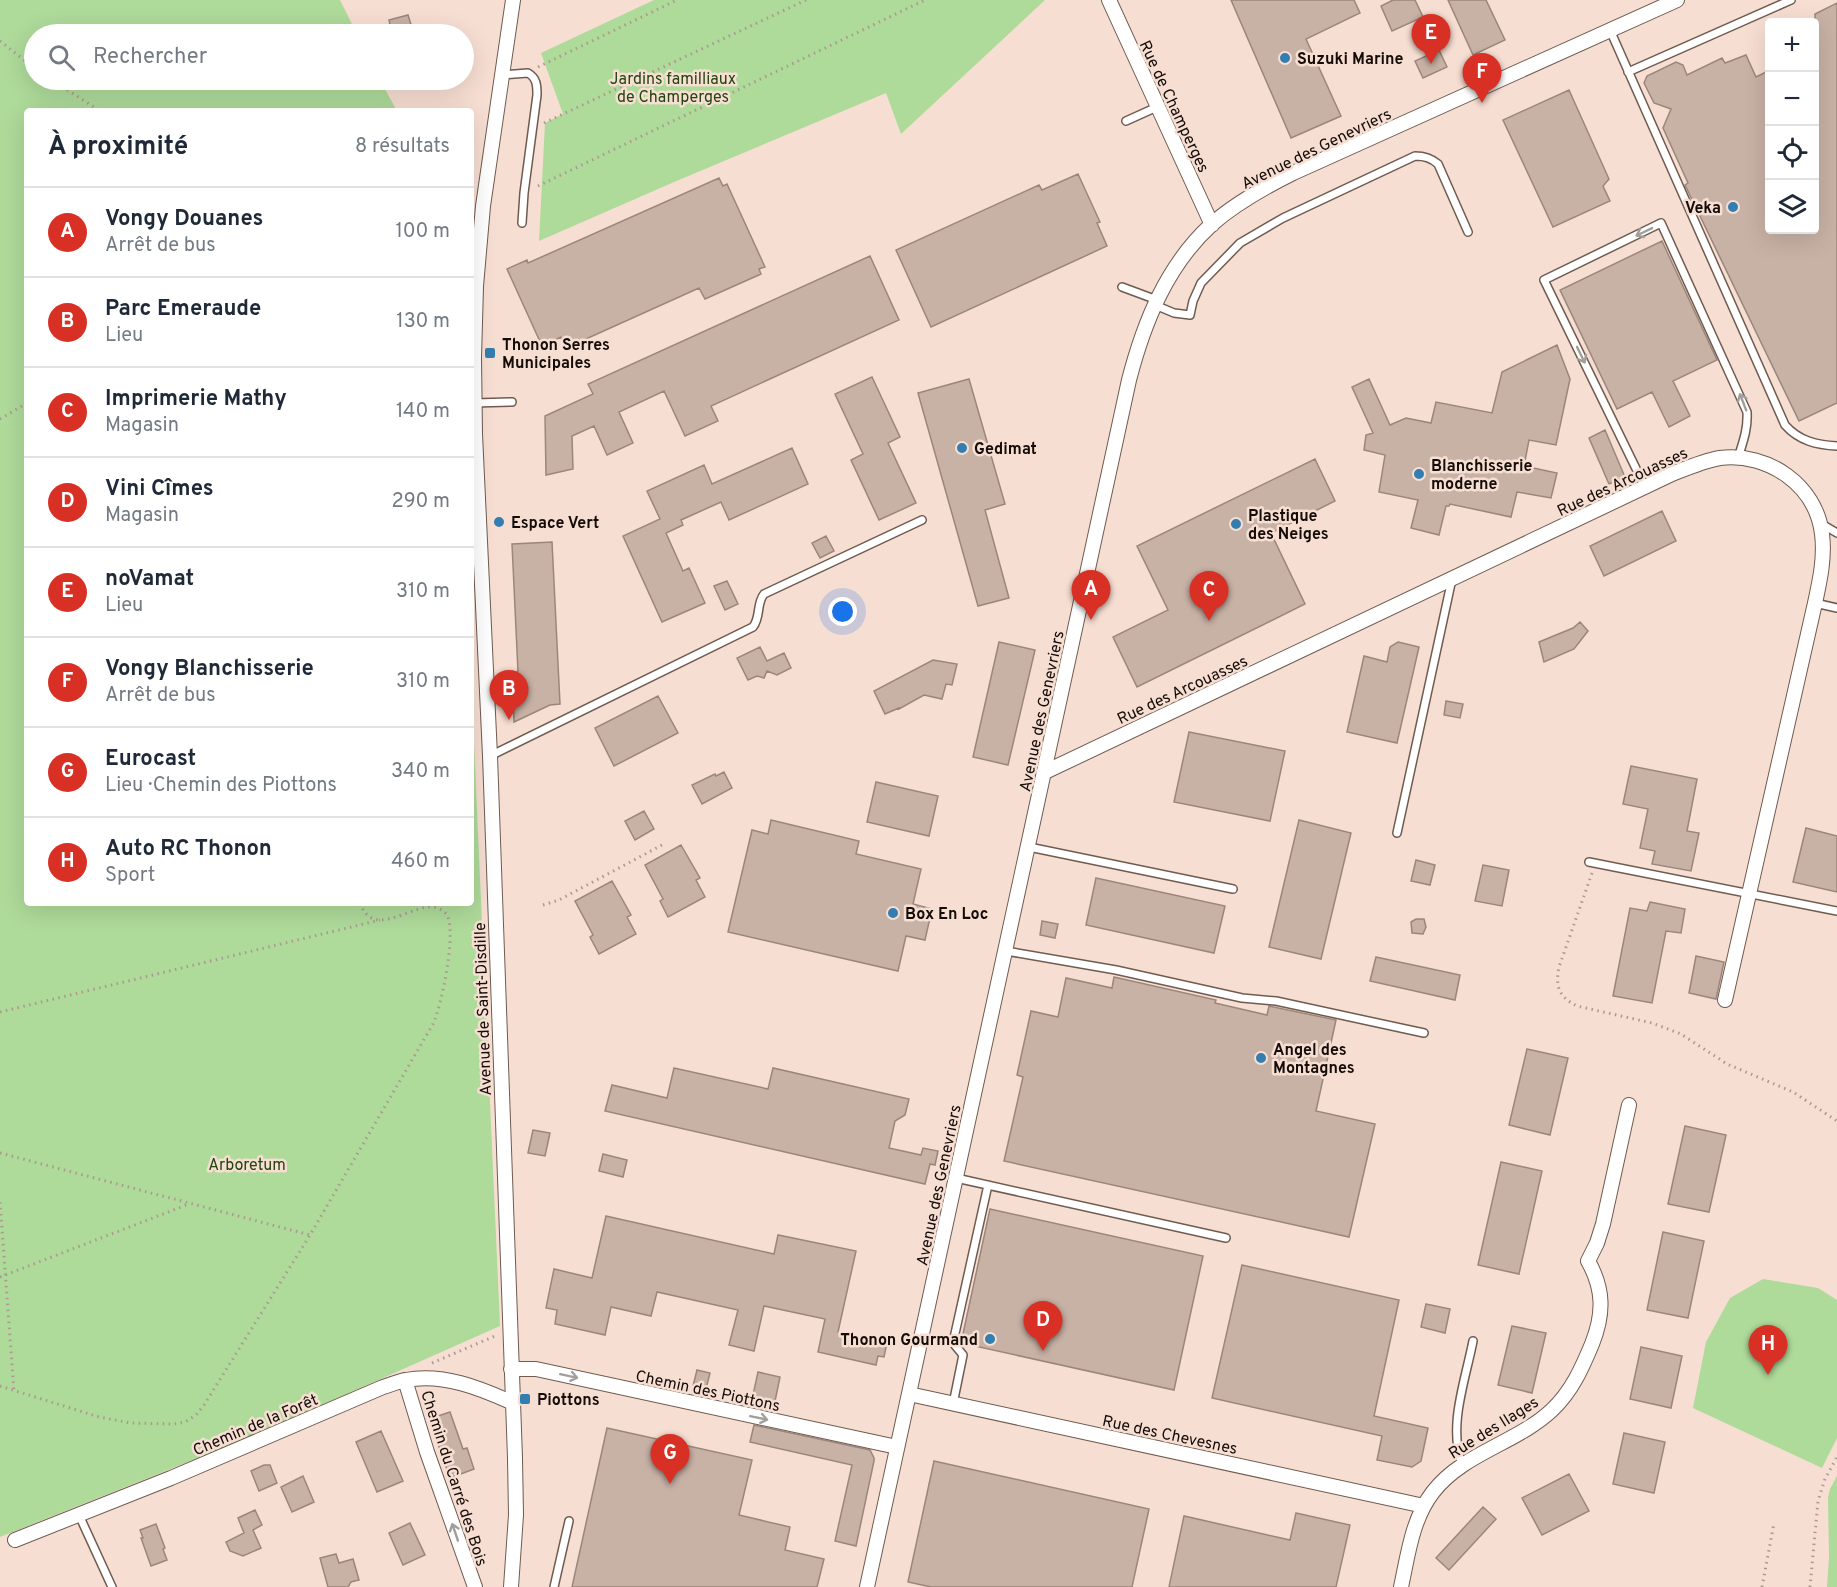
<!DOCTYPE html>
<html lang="fr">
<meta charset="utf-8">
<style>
body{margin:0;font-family:Overpass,sans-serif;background:#f6f6f7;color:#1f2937}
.controls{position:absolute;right:18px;top:18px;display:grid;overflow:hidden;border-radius:6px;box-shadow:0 6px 24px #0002}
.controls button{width:54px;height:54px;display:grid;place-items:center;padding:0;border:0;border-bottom:2px solid #e0e1e3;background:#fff;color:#1f2937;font:30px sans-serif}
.you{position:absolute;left:843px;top:612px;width:21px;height:21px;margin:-15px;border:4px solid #fff;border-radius:50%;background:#1a73e8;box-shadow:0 0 0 9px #1a73e833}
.badge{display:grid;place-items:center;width:39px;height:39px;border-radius:50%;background:#d93025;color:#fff;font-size:20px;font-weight:700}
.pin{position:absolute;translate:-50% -50px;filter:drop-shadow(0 2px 3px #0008)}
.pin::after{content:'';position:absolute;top:32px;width:21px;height:18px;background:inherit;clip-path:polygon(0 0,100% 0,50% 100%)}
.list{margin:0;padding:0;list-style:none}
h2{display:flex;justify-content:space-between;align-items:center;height:78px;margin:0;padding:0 24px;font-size:26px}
h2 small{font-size:20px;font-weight:400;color:#747a83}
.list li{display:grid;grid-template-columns:39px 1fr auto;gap:18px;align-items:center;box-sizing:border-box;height:90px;padding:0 24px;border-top:2px solid #e0e1e3}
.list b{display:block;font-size:22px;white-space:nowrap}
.list p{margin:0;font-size:20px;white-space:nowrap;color:#747a83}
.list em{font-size:20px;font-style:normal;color:#747a83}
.icon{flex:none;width:33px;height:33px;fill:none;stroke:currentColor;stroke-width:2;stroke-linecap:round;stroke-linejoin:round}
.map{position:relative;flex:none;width:1837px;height:1587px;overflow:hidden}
.search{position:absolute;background:#fff;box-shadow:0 6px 24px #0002;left:24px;top:24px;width:450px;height:66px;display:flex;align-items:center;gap:15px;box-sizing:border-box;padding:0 21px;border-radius:33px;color:#747a83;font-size:22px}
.panel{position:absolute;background:#fff;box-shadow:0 6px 24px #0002;left:24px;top:108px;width:450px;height:798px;border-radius:6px}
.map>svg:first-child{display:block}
</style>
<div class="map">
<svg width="1837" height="1587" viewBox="0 0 1837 1587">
<rect width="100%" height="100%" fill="#f7ded2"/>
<!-- green -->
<path fill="#aeda9a" d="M0,0H340L357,34H34V80H380L397,111H27V903H471V676L500,1326L248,1438L0,1537Z
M654,0H1045L901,134L886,93L674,182L539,241L545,123L563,114L541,53Z
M1763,1279L1818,1288L1837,1300V1438L1822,1468L1693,1408L1706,1342L1730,1298Z
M1837,1476V1587H1827L1829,1557L1828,1498L1830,1489Z"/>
<!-- building -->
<path fill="#c8b1a5" stroke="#9c867b" stroke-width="1.5" d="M1231,0H1354L1360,13L1306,39L1341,116L1291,138Z
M1393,0H1415L1423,17L1392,31L1381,6Z
M1448,0H1486L1505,40L1473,55Z
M1837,3V403L1799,421L1685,185L1688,183L1663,128L1671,109L1654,103L1644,83L1647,76L1676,62L1683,65L1687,75L1722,58L1725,63L1746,55L1756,77L1770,70V230H1815V14Z
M408,15L414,34H392L389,20Z
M1439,50L1447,67L1423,78L1415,61Z
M1569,90L1609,179L1603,186L1610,201L1553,227L1503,120Z
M1078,174L1100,222L1097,223L1107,246L931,327L896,250L1039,185L1042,190Z
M719,178L723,186L727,184L765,267L759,269L761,274L705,299L699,288L566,348L561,337L542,346L507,269L527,260L528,263Z
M1662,241L1717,360L1673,381L1690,416L1669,427L1652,392L1617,409L1560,290Z
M870,256L899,320L711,406L718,421L685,436L664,391L619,412L633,443L607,455L594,426L572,436L573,469L546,475L545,416L593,394L588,384Z
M1557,345L1570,379L1556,445L1529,440L1524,466L1557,473L1551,498L1517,492L1511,517L1450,504L1449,506H1446L1439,535L1411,528L1418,500L1379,492L1385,455L1364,450L1366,435L1373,433L1352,387L1369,379L1390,425L1406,418L1431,423L1436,402L1492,413L1502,372Z
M872,377L900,437L888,443L916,503L879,520L851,460L863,454L835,394Z
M969,379L1005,504L985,510L1009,598L978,606L918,393Z
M1605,430L1625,477L1609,484L1589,438Z
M792,448L808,484L729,520L721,502L681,520L683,525L666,533L683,571L689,568L705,603L662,622L623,536L660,519L647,491L704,465L712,484Z
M1315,459L1335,501L1271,533L1305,604L1137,687L1113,637L1168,610L1137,546Z
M1662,511L1676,541L1604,576L1590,546Z
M826,536L834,551L820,558L812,543Z
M552,542L560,704L550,705L514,722L512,672H518L512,544Z
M727,581L738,604L725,610L714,586Z
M1580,622L1588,631L1574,649L1544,662L1539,642L1573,628Z
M999,642L1035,650L1008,765L973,757Z
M1398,642L1419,647L1397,743L1347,732L1364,656L1387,662L1390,647Z
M760,647L767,661L784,653L791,668L777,675L767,671L764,678L757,676L748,680L737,658Z
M933,660L957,664L952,685L946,684L942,699L924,695L899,709V708L885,714L874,691Z
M658,696L678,733L614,766L595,728Z
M1446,701L1463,704L1460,718L1444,715Z
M1189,732L1285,751L1270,821L1174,802Z
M1631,766L1697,779L1687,831L1699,833L1691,871L1652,864L1655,851L1640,848L1648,809L1623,804Z
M724,772L732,788L702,804L692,785L715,774L716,776Z
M876,782L938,796L929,836L867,822Z
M644,811L654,829L635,840L625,821Z
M771,820L859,841L856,854L921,869L913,904L932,909L925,940L906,936L898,971L728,932L752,830L768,834Z
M1299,820L1351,833L1321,959L1269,947Z
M1806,828L1837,836V892L1793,882Z
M681,845L700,878L696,880L705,897L668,917L660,901L663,899L645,865Z
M1416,860L1435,865L1430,885L1411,881Z
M1483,865L1509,870L1502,906L1475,901Z
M1096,878L1225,906L1214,953L1086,925Z
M612,881L631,915L627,917L636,934L599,954L590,937L593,935L575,901Z
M1650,902L1685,909L1681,933L1666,931L1652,1003L1613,996L1630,908L1647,911Z
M1416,919H1424L1426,927L1423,934L1412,933L1411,922Z
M1042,921L1058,924L1055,938L1040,935Z
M1696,956L1724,962L1716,999L1689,993Z
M1376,957L1460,975L1455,1000L1370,981Z
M1114,977L1216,1000L1215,1003L1267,1015L1269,1006L1336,1020L1316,1111L1375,1124L1349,1237L1004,1161L1023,1077L1017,1075L1031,1011L1058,1017L1066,978L1112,988Z
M1527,1049L1568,1058L1550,1135L1509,1125Z
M674,1068L768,1089L773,1068L909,1099L905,1115L895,1121L889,1148L921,1155L923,1148L938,1151L935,1165L930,1164L925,1184L605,1111L612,1085L667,1098Z
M1685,1126L1726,1135L1709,1212L1668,1204Z
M533,1130L550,1133L545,1156L528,1153Z
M603,1154L627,1160L623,1177L599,1171Z
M1501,1162L1542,1171L1519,1274L1478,1265Z
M990,1209L1203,1256L1174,1390L961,1343Z
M606,1216L774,1254L778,1235L856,1251L838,1332L887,1343L884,1357L878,1356L876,1365L818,1352L825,1319L764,1306L754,1351L729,1345L738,1310L657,1292L651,1316L611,1307L605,1335L555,1324L557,1310L546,1308L554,1269L592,1278Z
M1663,1232L1704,1241L1688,1318L1647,1310Z
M1242,1265L1399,1300L1374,1416L1428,1428L1421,1461L1412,1467L1377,1460L1382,1436L1212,1398Z
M1426,1304L1450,1309L1445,1333L1421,1327Z
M1512,1326L1546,1333L1532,1393L1498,1385Z
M1641,1347L1682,1356L1671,1408L1630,1399Z
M697,1370L710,1373L706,1389L693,1386Z
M758,1372L780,1377L773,1411L758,1408V1405L751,1404Z
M450,1412L463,1449L467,1448L474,1469L450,1478L429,1419Z
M754,1425L870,1450L874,1458V1461L856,1546L835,1541L852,1465L750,1442Z
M607,1428L752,1460L739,1515L790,1527L785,1550L824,1559L817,1587H572Z
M381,1431L403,1481L377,1492L356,1442Z
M1624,1433L1665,1442L1654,1493L1613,1484Z
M934,1461L1149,1509L1132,1587H931L908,1582Z
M264,1465H270L277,1483L259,1491L251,1471Z
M1569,1474L1589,1511L1542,1535L1522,1498Z
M303,1476L314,1502L292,1512L281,1487Z
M1483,1507L1496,1519L1449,1570L1436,1558Z
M255,1510L262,1525L253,1530L261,1548L243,1556L230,1551L226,1542L244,1533L238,1518Z
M1296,1513L1350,1525L1336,1587H1169L1184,1516L1290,1540Z
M410,1523L425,1555L403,1565L389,1533Z
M156,1524L165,1548L163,1549L167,1560L151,1566L141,1538H143L140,1530Z
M336,1554L339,1563L353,1559L359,1580L351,1582L348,1587H328L320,1558Z"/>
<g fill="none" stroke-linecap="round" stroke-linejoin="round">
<!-- service casing -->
<g stroke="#6f5b50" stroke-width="10">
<path id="service" d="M1610,30L1785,425C1799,441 1817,445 1837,446
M1628,72L1791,0
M502,75L528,73C537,78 537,86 537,95L524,193L522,223
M1126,121L1157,107
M1122,287L1157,300
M1155,305L1174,313L1190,315L1193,301L1201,283L1240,243L1283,218L1415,156C1425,156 1431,158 1438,164L1468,232
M474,403L512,402
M1645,487L1544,280L1661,223L1747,412C1748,429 1743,442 1738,458
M1820,523L1837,533
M1815,603L1837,608
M490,756L753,627C761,617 756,604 764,594L922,520
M1397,833L1452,579
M1029,847L1233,889
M1589,862L1837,911
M1006,951L1116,970L1242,998L1276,1001L1424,1033
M956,1178L1226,1238
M953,1404L963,1355L954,1344V1338L988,1185
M1462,1465C1448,1425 1465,1382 1473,1341
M79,1515L112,1587
M554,1587L569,1521"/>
</g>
<!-- minor casing -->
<g stroke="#6f5b50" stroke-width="16">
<path id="minor" d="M1109,0L1212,225
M1045,772L1672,474C1687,468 1703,461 1720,458C1768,452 1816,485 1822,534C1825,557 1820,580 1815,603L1725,1000
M511,1369H536L897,1447
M405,1380L427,1452L475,1587
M909,1394L1424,1506
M15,1540L171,1478L383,1387C391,1385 398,1381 406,1380C443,1373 480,1388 513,1403
M511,1587L516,1515L515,1458L490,756L475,434L474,358L476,286L483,206L513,0
M867,1587L1129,380C1144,322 1167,265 1212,224C1236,203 1265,187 1293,173L1677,0
M1401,1587C1408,1555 1412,1519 1433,1492C1463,1453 1517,1443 1552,1410C1572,1391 1582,1368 1592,1344C1604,1314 1604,1289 1588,1261L1597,1243L1603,1224L1629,1105"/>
</g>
<!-- path -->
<path stroke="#ac9990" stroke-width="3" stroke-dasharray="1.5 4.5" stroke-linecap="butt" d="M0,41L34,68
M538,67L677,0
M52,80L100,111
M544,123L806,0
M538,186L925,0
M0,419L27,403
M1592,873L1559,967C1555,987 1559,997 1577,1006L1652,1023L1681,1034L1727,1064L1793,1092L1837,1121
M543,905L559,900L662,845
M0,1012L380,920
M0,1153L310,1235
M0,1202L14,1391
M0,1277L189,1204
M432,1363L495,1336
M0,1386L99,1417L131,1423L174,1424L185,1422L196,1415L204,1405L310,1235L433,1024C442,1004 454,943 449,921C448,914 443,910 437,908C415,900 374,942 360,903
M1762,1587L1774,1523
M1810,1587L1818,1501L1825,1479L1837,1457"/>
<!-- service -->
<use href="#service" stroke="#fff" stroke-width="7"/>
<!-- minor -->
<use href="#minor" stroke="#fff" stroke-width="14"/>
</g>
<!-- one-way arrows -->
<defs><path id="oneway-shaft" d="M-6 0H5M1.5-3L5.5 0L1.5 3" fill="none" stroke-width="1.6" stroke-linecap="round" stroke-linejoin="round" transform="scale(1.5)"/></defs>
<g stroke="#a19e9c">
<use href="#oneway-shaft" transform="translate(1644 232) rotate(154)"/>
<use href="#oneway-shaft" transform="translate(1581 355) rotate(64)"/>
<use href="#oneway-shaft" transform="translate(1743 402) rotate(-111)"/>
<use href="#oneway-shaft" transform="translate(569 1376) rotate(12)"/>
<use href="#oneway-shaft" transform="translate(759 1418) rotate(12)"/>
<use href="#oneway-shaft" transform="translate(455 1532) rotate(-109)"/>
</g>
<!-- markers -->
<g fill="#337db0" stroke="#f7ded2" stroke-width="2">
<circle cx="1285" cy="58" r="6"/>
<circle cx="1733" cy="207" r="6"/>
<rect x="484" y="347" width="12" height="12" rx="3"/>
<circle cx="962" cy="448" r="6"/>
<circle cx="1419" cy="474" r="6"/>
<circle cx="499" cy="522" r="6"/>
<circle cx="1236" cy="524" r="6"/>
<circle cx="893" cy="913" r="6"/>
<circle cx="1261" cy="1058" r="6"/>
<circle cx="990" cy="1339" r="6"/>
<rect x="519" y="1393" width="12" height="12" rx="3"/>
</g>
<g text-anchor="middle" stroke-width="5" stroke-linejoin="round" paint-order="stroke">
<!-- poi labels -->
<g font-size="16" font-weight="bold" fill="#140c08" stroke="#f7ded2" text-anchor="start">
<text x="1297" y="64">Suzuki Marine</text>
<text x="1721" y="213" text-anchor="end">Veka</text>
<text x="502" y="350">Thonon Serres<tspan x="502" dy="18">Municipales</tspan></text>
<text x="974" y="454">Gedimat</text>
<text x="1431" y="471">Blanchisserie<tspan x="1431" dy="18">moderne</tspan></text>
<text x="1248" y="521">Plastique<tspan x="1248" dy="18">des Neiges</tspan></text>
<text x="511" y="528">Espace Vert</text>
<text x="905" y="919">Box En Loc</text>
<text x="1273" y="1055">Angel des<tspan x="1273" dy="18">Montagnes</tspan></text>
<text x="978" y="1345" text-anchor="end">Thonon Gourmand</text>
<text x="537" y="1405">Piottons</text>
</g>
<!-- park labels -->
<g font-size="16" fill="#22440e" stroke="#f7ded2">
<text x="673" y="84">Jardins familliaux<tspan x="673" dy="18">de Champerges</tspan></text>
<text x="247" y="1170">Arboretum</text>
</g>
<!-- street labels -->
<g font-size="16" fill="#140c08" stroke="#f7ded2">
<text transform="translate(1175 106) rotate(65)" y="6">Rue de Champerges</text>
<text transform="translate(1316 148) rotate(-26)" y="6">Avenue des Genevriers</text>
<text transform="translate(1622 481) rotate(-25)" y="6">Rue des Arcouasses</text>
<text transform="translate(1182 689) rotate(-25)" y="6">Rue des Arcouasses</text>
<text transform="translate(1041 711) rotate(-78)" y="6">Avenue des Genevriers</text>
<text transform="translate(482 1009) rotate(-92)" y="6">Avenue de Saint-Disdille</text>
<text transform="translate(938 1185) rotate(-78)" y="6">Avenue des Genevriers</text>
<text transform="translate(708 1390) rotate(12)" y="6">Chemin des Piottons</text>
<text transform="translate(255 1424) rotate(-23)" y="6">Chemin de la Forêt</text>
<text transform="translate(1493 1427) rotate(-32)" y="6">Rue des Ilages</text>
<text transform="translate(1170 1434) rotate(12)" y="6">Rue des Chevesnes</text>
<text transform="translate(455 1478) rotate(72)" y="6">Chemin du Carré des Bois</text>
</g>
</g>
</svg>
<div class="controls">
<button>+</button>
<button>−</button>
<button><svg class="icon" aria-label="locate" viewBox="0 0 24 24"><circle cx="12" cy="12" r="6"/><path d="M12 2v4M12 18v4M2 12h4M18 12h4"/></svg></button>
<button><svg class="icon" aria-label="layers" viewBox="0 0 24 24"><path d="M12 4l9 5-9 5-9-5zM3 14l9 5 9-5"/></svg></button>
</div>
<div class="you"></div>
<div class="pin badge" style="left:1091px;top:620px">A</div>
<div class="pin badge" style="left:509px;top:720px">B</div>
<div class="pin badge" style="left:1209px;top:621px">C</div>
<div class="pin badge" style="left:1043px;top:1351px">D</div>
<div class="pin badge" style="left:1431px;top:64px">E</div>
<div class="pin badge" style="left:1482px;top:103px">F</div>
<div class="pin badge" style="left:670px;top:1484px">G</div>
<div class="pin badge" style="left:1768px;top:1375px">H</div>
<div class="search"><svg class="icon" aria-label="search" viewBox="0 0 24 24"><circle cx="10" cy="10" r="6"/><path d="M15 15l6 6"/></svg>Rechercher</div>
<section class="panel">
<h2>À proximité<small>8 résultats</small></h2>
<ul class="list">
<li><span class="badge">A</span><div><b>Vongy Douanes</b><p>Arrêt de bus</p></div><em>100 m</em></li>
<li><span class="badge">B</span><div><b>Parc Emeraude</b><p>Lieu</p></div><em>130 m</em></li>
<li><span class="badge">C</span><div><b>Imprimerie Mathy</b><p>Magasin</p></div><em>140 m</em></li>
<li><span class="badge">D</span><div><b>Vini Cîmes</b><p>Magasin</p></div><em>290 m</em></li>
<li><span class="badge">E</span><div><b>noVamat</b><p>Lieu</p></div><em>310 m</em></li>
<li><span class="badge">F</span><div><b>Vongy Blanchisserie</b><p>Arrêt de bus</p></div><em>310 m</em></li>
<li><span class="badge">G</span><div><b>Eurocast</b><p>Lieu · Chemin des Piottons</p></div><em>340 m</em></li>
<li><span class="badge">H</span><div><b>Auto RC Thonon</b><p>Sport</p></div><em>460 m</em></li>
</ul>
</section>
</div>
